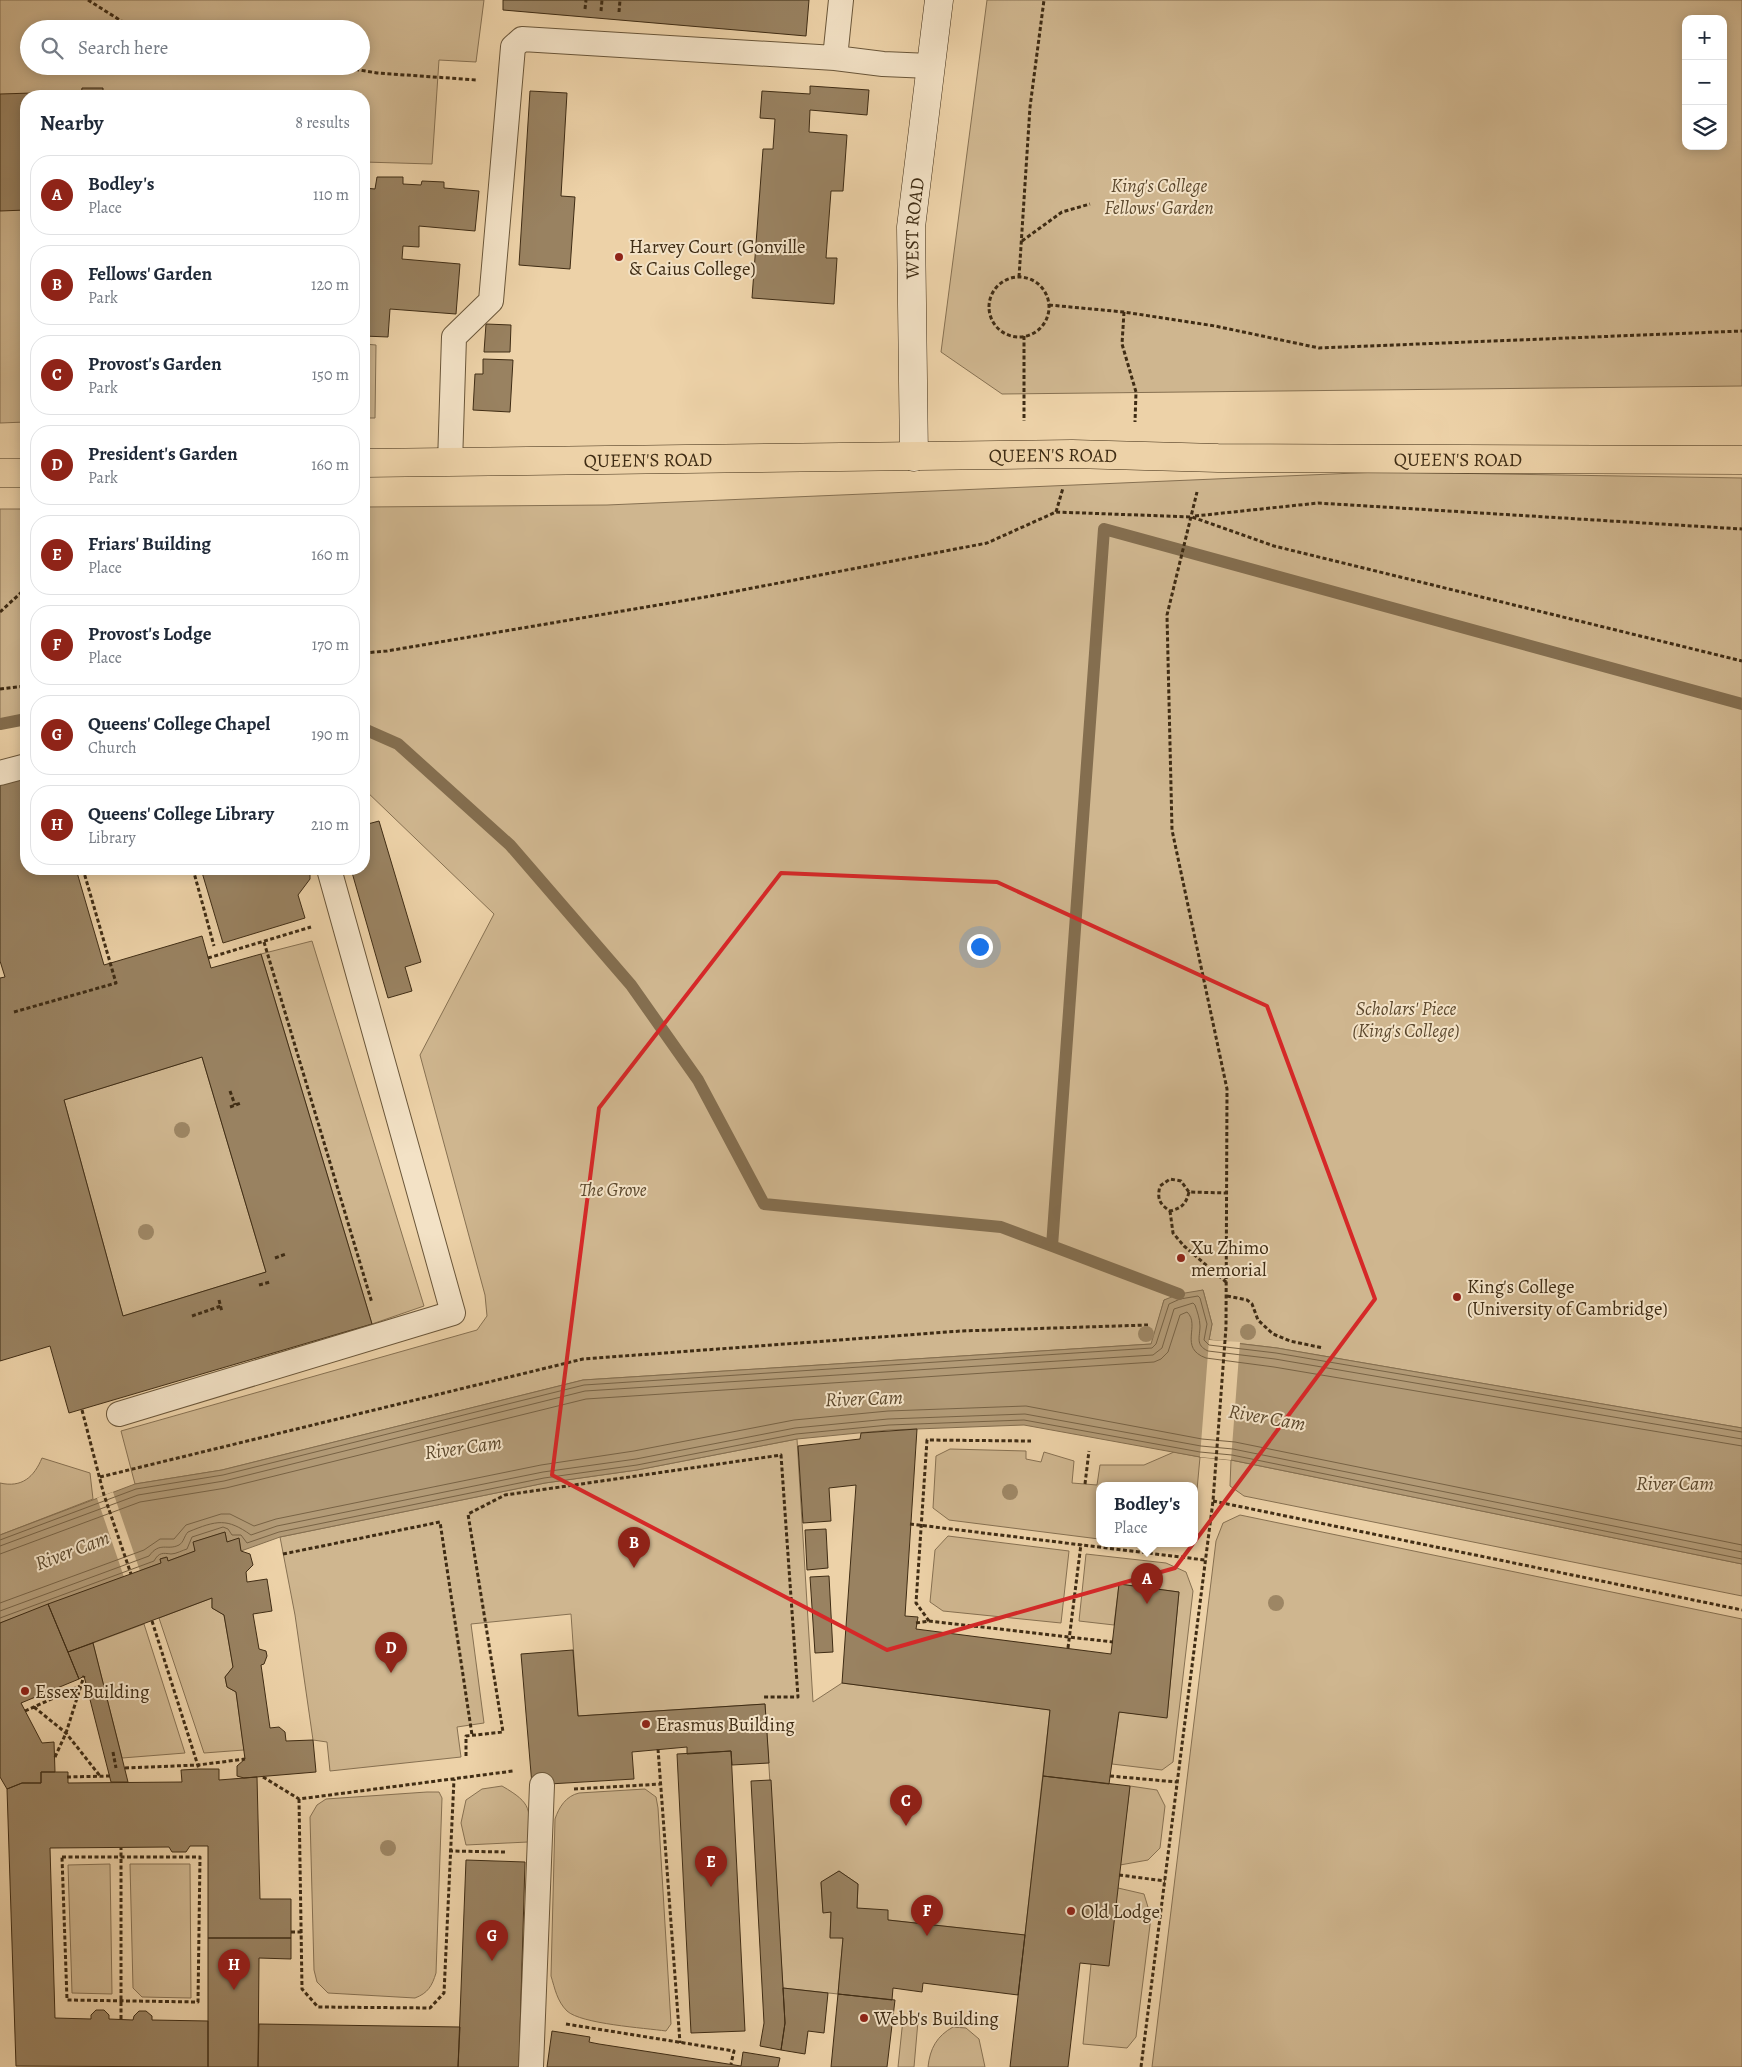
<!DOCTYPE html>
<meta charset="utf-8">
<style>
body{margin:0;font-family:Alegreya,serif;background:#f6f6f7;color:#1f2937}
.controls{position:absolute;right:15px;top:15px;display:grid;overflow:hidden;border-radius:10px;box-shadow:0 2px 12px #0003}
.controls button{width:45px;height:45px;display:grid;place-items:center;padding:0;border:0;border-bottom:1px solid #e0e1e3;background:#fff;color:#1f2937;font:25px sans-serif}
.you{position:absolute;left:979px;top:946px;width:18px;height:18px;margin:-12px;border:4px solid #fff;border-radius:50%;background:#1a73e8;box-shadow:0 0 0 8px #1a73e833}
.badge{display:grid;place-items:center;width:32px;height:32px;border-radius:50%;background:#8f2418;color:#fff;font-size:16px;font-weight:700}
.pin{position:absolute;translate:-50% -41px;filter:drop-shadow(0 1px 2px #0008)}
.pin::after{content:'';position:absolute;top:26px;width:18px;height:15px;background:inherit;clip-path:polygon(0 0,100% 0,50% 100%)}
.popup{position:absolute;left:1096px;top:1482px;width:102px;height:65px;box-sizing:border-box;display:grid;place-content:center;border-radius:10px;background:#fff;filter:drop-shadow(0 1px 4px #0005);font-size:16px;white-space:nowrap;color:#747a83}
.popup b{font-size:19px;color:#1f2937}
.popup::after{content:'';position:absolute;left:50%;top:100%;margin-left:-10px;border:10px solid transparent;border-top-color:#fff}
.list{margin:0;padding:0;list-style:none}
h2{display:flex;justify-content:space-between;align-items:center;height:65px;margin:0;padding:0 20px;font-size:21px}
h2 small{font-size:16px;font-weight:400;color:#747a83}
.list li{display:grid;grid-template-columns:32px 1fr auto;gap:15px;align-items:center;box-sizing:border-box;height:80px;margin:0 10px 10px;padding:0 10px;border:1px solid #e0e1e3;border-radius:20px}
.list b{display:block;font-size:19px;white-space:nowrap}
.list p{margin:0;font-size:16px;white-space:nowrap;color:#747a83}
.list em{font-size:16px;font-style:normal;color:#747a83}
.icon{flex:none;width:28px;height:28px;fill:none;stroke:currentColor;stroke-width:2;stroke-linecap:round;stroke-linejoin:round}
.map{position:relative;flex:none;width:1742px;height:2067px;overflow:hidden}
.search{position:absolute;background:#fff;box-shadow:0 2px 12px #0003;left:20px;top:20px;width:350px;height:55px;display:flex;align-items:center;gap:12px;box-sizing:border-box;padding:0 18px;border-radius:28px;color:#747a83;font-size:19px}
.panel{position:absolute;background:#fff;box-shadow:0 2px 12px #0003;left:20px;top:90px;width:350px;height:785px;border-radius:20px}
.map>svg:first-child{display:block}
</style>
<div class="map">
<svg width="1742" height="2067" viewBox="0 0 1742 2067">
<rect width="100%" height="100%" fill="#edd2a8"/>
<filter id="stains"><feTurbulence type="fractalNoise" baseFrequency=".004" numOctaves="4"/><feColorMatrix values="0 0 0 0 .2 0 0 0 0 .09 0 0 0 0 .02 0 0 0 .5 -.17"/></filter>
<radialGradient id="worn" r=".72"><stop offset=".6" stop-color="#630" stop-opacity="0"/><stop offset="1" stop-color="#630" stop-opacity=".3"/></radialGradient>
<!-- green -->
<path fill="#cfb68f" stroke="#877152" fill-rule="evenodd" d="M0,0H484L476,62L439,60L432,164L364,162V96H26V422L0,423ZM29,29H361V66H29Z
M987,0H1742V386L1002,394L941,352ZM1686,19H1723V146H1686Z
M364,344L376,345L375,418H364Z
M1379,472L1742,478V1428L1277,1348L1209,1340L1212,1324L1203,1290L1164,1300L1152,1344L583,1380L222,1470L135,1484L121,1431L477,1330L487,1316L485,1295L420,1055L494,914L364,789V507L607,505ZM403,751L460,793L504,842H503Z
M0,509H26V720L0,725Z
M312,941L424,1306L372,1324L261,954Z
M202,1057L266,1272L123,1316L64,1100Z
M797,1439L813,1702L842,1683L1050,1710L1025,1935L888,1920L857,1908L858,1884L839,1871L821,1883L823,1912H831L830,1937L843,1938L838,1994L783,1988L765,1704L578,1716L571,1614L471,1624L484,1723L457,1727L461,1757L330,1771L327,1742L313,1740L295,1615L280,1537L545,1483L637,1470Z
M950,1449L1026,1451V1459L1041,1462L1044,1452L1074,1461L1072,1483L1097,1485L1100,1465H1144L1174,1452L1200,1457L1195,1512L1194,1485H1100L1099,1539L949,1520L933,1508L936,1456Z
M42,1458L90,1473L93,1499L0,1535V1483C22,1488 34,1477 42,1458Z
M1231,1460L1742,1564V1596L1244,1496L1230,1486Z
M1240,1515L1742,1619V2067H1152L1216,1541L1223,1523Z
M948,1536L1069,1551L1061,1623L943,1611L930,1602L935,1550Z
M1086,1554L1166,1563L1186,1572L1193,1591L1173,1762L1162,1770L1112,1764L1119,1712L1167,1717L1179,1592L1119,1584L1114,1625L1079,1621Z
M212,1598V1608L224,1615L233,1667L225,1677L227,1687L236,1692L244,1750L204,1753L159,1618Z
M144,1624L185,1753L122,1758L93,1643Z
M502,1786C533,1804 530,1809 528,1842L466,1845L461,1823L466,1800L482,1789Z
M1130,1786L1157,1790L1165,1806L1160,1848L1148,1860L1120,1865Z
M645,1789L656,1797L658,1808L671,2024L666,2031C645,2028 581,2024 567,2011C557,2001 555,1989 551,1976L555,1819C559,1807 566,1796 579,1793Z
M427,1792H439L442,1798L436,1973C432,1986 428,1993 415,1998L328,1993L317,1982L314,1970L310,1817L317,1805L326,1799Z
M110,1864L112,1994L72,1993L68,1865Z
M130,1864H190L191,1998L142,1997L133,1988Z
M1118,1888L1144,1894L1151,1917L1136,2037L1127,2048L1083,2044L1091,1964Z
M903,2019L918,2021L914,2067H898Z
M953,2027L966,2028L979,2039L985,2067H928C930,2048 937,2036 953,2027Z"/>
<!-- water -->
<path fill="#b29a76" stroke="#846e4f" d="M1203,1290L1212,1324L1209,1340L1277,1348L1742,1428V1564L1231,1460L1200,1457L1024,1425L889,1430L797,1439L637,1470L545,1483L280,1537L241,1551L239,1539L227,1542L225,1532L194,1542L195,1551L168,1561L166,1557L160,1559L161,1563L0,1623V1535L135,1484L222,1470L583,1380L1151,1344L1164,1300L1179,1294Z"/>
<!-- pier -->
<path fill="#edd2a8" d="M1209,1340L1240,1342L1231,1460L1200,1457Z
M113,1492L140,1571L124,1577L97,1498Z"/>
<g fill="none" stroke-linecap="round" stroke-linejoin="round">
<!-- shore -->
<path stroke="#786345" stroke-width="1" d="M0,1540L136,1489L223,1475L584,1385L1152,1348L1156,1344L1169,1304L1180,1299L1198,1296L1200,1298L1207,1324L1204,1340L1209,1345L1276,1353L1742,1432
M0,1546L138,1495L224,1481L585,1391L1153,1355L1162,1348L1174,1309L1193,1303L1195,1305C1197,1311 1200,1319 1200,1326C1200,1337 1195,1345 1208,1351L1275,1359L1742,1439
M0,1554L140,1502L226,1488L586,1399L1154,1362L1161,1359L1168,1352L1180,1315L1187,1312C1201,1325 1178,1348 1206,1358L1274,1367L1742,1446
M0,1603L144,1550L160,1539H174L186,1525L221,1514H230L254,1526L276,1519L541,1465L634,1451L794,1420L888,1411L1026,1406L1202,1439L1235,1442L1742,1545
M0,1611L149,1556C160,1541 167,1551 179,1545C184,1542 184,1536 188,1532C217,1520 227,1518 251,1535L277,1526L543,1472L636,1459L795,1428L888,1419L1025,1414L1201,1446L1233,1449L1742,1552
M0,1618L154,1561C159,1552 163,1553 171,1554C176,1554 183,1550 187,1549L192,1537L223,1527L228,1529L232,1535H241L247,1543L279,1532L544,1478L637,1465L796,1434L889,1425L1024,1420L1200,1452L1232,1455L1742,1559"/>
<!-- stream -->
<path stroke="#846e4f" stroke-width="12" d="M0,724L26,719
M364,729L398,744L510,845L631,985L698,1080L764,1204L1001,1227L1052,1246
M1179,1294L1052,1246L1104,529L1742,704"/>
</g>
<!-- building -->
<path fill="#998261" stroke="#3f2c14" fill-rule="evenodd" d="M503,0H809L806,36L503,10Z
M810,86L869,90L867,115L810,110L809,132L847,135L843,191H831L826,258H837L834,304L752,298L763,149H773L775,119L760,118L762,91L810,94Z
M82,88H103V96H81Z
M530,91L567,93L561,196L575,197L570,269L519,265Z
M33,93V96H26V210L0,211V94Z
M377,177H403V184L421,185L422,181L444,182V188L479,191L475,231L419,226V247L403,246L402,259L460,264L456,314L390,309L388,337L364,336V188L375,189Z
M486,324L511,325L510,352H484Z
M483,359L513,360L510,412L473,410L475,374H483Z
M26,777V869H76L104,965L202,936L211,968L261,954L372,1324L69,1413L50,1346L0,1361V978L5,977L0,961V785ZM202,1057L266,1272L123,1316L64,1100Z
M379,821L421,962L405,967L412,991L388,998L351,869H364V825Z
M201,869H310V879L298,895L305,918L223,943Z
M917,1429L905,1616L918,1617L916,1629L1111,1654L1119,1584L1179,1592L1167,1718L1119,1712L1109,1784L1043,1776L1050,1710L842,1683L856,1485L829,1488L831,1521L803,1523L798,1446L860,1439L861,1433Z
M826,1529L828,1568L807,1570L805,1530Z
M225,1532L227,1542L239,1538L241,1551L250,1554L253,1565L246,1572L247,1582L267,1579L272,1611L253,1614L259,1649L266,1651L267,1656L264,1664L261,1665L270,1728L279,1727L285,1732L286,1741L313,1740L316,1772L244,1778L237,1776V1766L245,1759L236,1692L227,1687L225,1677L233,1667L224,1615L212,1608V1598L68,1652L48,1604L161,1563L160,1559L167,1557L168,1561L195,1551L193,1542Z
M829,1576L833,1652L815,1653L810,1577Z
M48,1604L79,1679L21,1703L42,1743L54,1742L55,1772H41V1783H22L7,1789L0,1777V1623Z
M93,1643L122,1758L128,1782H111L84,1676L79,1679L68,1652Z
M573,1650L578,1716L765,1704L769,1763L732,1765L731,1751L687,1754V1747L632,1752L634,1779L532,1785L521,1654Z
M731,1751L745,2031L691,2033L677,1754Z
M199,1769H219V1780L257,1777L260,1899H291V1938H208V1846H190L186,1852H172L169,1847L50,1848L55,2018L91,2019V2015L96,2010H104L109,2015V2019L133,2020L134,2016L139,2011H146L152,2016V2020L208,2021V2067L16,2066L7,1789L22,1783H41V1772H68V1783L182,1782L181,1770Z
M1043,1776L1130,1786L1109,1966L1080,1963L1068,2067H1010Z
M771,1780L783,1988L785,2023L781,2050L760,2046L764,2023L751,1781Z
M466,1860L525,1862L519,2067H458Z
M839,1871L858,1884L857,1908L888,1910V1920L1025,1935L1018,1995L923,1983L922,1992L893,1988L892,2000L838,1994L843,1938H830L831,1912L823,1913L821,1882Z
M208,1938H291V1959L259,1958L258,2067H208Z
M783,1988L828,1993L824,2033L808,2031L805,2054L781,2050L785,2023Z
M838,1994L895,2000L887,2067H831Z
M259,2024L460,2027L458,2067H258Z
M552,2031L590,2037L589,2042L599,2044L741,2066L743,2052L780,2058L778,2067H547Z"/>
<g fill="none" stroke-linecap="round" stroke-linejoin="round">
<!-- lane casing -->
<g stroke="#6a5639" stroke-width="26">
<path id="lane" d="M835,58L841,0
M450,463L454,337L491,301L513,47L522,39L835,58L883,64L930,66
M0,773L26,766
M119,1414L453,1313L329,869
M531,2067L542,1785"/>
</g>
<!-- secondary casing -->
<g stroke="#3f2c14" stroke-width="29">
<g id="secondary">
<path id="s1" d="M914,457L911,227L939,0"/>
</g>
</g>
<!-- primary casing -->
<g stroke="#3f2c14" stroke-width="29">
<g id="primary">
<path id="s2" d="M364,463L1072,454L1218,458L1742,460"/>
<path d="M0,473H26"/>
</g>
</g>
<!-- path -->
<path stroke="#3f2c14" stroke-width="3" stroke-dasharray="4 2.5" stroke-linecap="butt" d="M88,0L134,29
M585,9L586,0
M601,11L602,0
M619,12L620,0
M336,66L377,73L477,80
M1022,241L1062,212L1090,204
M1019,277L1030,107L1044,0
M989 307a30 30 0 1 1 60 0a30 30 0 1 1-60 0Z
M1049,305L1124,312L1215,326L1319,348L1742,331
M1124,312L1122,344L1136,392L1135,422
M1024,336V421
M1056,512L1063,488
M1195,516L1318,503L1742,529
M0,612L26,588
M364,653L387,651L711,596L987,543L1056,512L1192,517L1274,546L1742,661
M0,689L26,686
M193,869L214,946
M264,942L372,1303
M208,958L311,927
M14,1012L116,983L83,869
M230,1091L235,1105
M230,1107L241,1103
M1189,1192C1186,1204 1182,1208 1170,1211C1159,1204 1157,1198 1160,1186L1170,1179L1181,1181L1189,1192L1227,1193
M1170,1211L1173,1233L1184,1246L1226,1282
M275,1258L286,1254
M259,1285L270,1282
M1227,1296L1247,1300L1252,1304L1258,1320L1273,1334L1290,1341L1323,1348
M219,1300L222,1312
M192,1316L221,1306
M82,1410L104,1495L131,1574
M100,1477L583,1359L961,1331L1148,1325
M1085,1484L1089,1451
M1213,1501L1742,1610
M910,1524L1205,1560
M283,1554L440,1522L472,1735
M152,1621L199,1769
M929,1621L916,1603L927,1440L1031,1441
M916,1623L929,1621L1113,1642
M1068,1648L1081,1544
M34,1707L66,1733L100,1776
M25,1711L80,1686
M658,1749L680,2043
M113,1752L116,1768
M466,1756V1736L503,1732L468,1514L505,1495L781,1455L798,1697H762
M55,1757L66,1733L84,1676
M125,1768L198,1765L245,1759
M1110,1776L1177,1782
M67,1777L110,1776
M263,1777L299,1799L513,1771
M574,1789L661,1784
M299,1799L302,1989L318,2007L430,2008L444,1993L454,1779
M449,1851L506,1852
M62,1857H200L198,2002L67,2000Z
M1119,1875L1165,1881
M291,1932H302
M121,2019V1848
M566,2024L734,2051L731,2064
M1141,2067L1213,1501L1226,1327L1227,1089L1172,830L1167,615L1197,492"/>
<!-- lane -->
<use href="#lane" stroke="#f3e2c6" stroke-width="24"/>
<!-- secondary -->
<use href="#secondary" stroke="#f3e2c6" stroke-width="28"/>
<!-- primary -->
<use href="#primary" stroke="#edd2a8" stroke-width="28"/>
</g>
<!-- trees -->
<g fill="#9d8664">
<circle cx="182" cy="1130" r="8"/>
<circle cx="146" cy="1232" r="8"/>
<circle cx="1248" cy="1332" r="8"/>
<circle cx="1146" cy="1334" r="8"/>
<circle cx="1010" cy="1492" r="8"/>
<circle cx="1276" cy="1603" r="8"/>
<circle cx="388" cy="1848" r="8"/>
</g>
<!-- marked area -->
<path fill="none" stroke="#d62828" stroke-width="4" stroke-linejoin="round" d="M781,873L997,882L1267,1006L1375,1299L1175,1568L887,1650L552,1475L599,1108Z"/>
<!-- markers -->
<g fill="#8f2418" stroke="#f3e2c6" stroke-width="2">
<circle cx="619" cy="257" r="5"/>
<circle cx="1181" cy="1258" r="5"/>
<circle cx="1457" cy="1297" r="5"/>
<circle cx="25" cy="1691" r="5"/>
<circle cx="646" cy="1724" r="5"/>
<circle cx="1071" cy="1911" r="5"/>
<circle cx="864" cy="2018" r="5"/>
</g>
<g text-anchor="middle" stroke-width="4" stroke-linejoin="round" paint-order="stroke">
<!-- park labels -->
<g font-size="19" font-style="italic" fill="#5c482d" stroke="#f3e2c6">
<text x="1159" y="192">King's College<tspan x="1159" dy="22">Fellows' Garden</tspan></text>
<text x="1406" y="1015">Scholars' Piece<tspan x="1406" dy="22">(King's College)</tspan></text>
<text x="613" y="1196">The Grove</text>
</g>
<!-- street labels -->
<g font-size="19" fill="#3f2c14" stroke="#f3e2c6">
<text dy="7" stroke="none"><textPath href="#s1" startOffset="229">WEST ROAD</textPath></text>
<text dy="7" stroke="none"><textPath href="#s2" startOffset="689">QUEEN'S ROAD</textPath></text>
<text dy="7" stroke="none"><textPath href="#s2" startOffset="1094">QUEEN'S ROAD</textPath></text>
<text dy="7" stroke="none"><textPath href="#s2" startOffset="284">QUEEN'S ROAD</textPath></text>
</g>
<!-- poi labels -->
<g font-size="19" fill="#3f2c14" stroke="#f3e2c6" text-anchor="start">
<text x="629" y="253">Harvey Court (Gonville<tspan x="629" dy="22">&amp; Caius College)</tspan></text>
<text x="1191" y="1254">Xu Zhimo<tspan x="1191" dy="22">memorial</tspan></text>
<text x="1467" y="1293">King's College<tspan x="1467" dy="22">(University of Cambridge)</tspan></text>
<text x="35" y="1698">Essex Building</text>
<text x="656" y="1731">Erasmus Building</text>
<text x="1081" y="1918">Old Lodge</text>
<text x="874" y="2025">Webb's Building</text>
</g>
<!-- water labels -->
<g font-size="20" font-style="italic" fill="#5c482c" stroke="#f3e2c6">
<text transform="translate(864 1398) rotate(-2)" y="7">River Cam</text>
<text transform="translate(1267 1417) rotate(10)" y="7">River Cam</text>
<text transform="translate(463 1447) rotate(-8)" y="7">River Cam</text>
<text x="1675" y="1490">River Cam</text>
<text transform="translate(72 1550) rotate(-21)" y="7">River Cam</text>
</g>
</g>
<rect width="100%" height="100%" filter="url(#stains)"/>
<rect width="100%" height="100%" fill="url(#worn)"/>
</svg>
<div class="controls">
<button>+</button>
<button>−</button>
<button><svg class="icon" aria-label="layers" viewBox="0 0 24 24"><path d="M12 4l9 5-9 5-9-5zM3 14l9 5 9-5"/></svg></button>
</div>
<div class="you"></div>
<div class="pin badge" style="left:1147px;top:1604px">A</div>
<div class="popup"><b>Bodley's</b>Place</div>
<div class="pin badge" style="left:634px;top:1568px">B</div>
<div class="pin badge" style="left:906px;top:1826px">C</div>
<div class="pin badge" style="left:391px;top:1673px">D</div>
<div class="pin badge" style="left:711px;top:1887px">E</div>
<div class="pin badge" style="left:927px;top:1936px">F</div>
<div class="pin badge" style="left:492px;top:1961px">G</div>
<div class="pin badge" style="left:234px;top:1990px">H</div>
<div class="search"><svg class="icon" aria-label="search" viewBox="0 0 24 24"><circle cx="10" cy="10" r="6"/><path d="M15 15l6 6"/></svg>Search here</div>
<section class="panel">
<h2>Nearby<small>8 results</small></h2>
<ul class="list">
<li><span class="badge">A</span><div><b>Bodley's</b><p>Place</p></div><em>110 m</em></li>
<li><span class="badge">B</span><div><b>Fellows' Garden</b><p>Park</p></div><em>120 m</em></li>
<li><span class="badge">C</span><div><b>Provost's Garden</b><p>Park</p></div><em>150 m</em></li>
<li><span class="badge">D</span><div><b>President's Garden</b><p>Park</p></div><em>160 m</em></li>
<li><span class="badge">E</span><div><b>Friars' Building</b><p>Place</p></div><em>160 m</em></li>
<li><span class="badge">F</span><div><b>Provost's Lodge</b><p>Place</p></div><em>170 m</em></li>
<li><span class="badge">G</span><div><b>Queens' College Chapel</b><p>Church</p></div><em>190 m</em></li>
<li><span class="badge">H</span><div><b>Queens' College Library</b><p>Library</p></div><em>210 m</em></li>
</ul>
</section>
</div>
